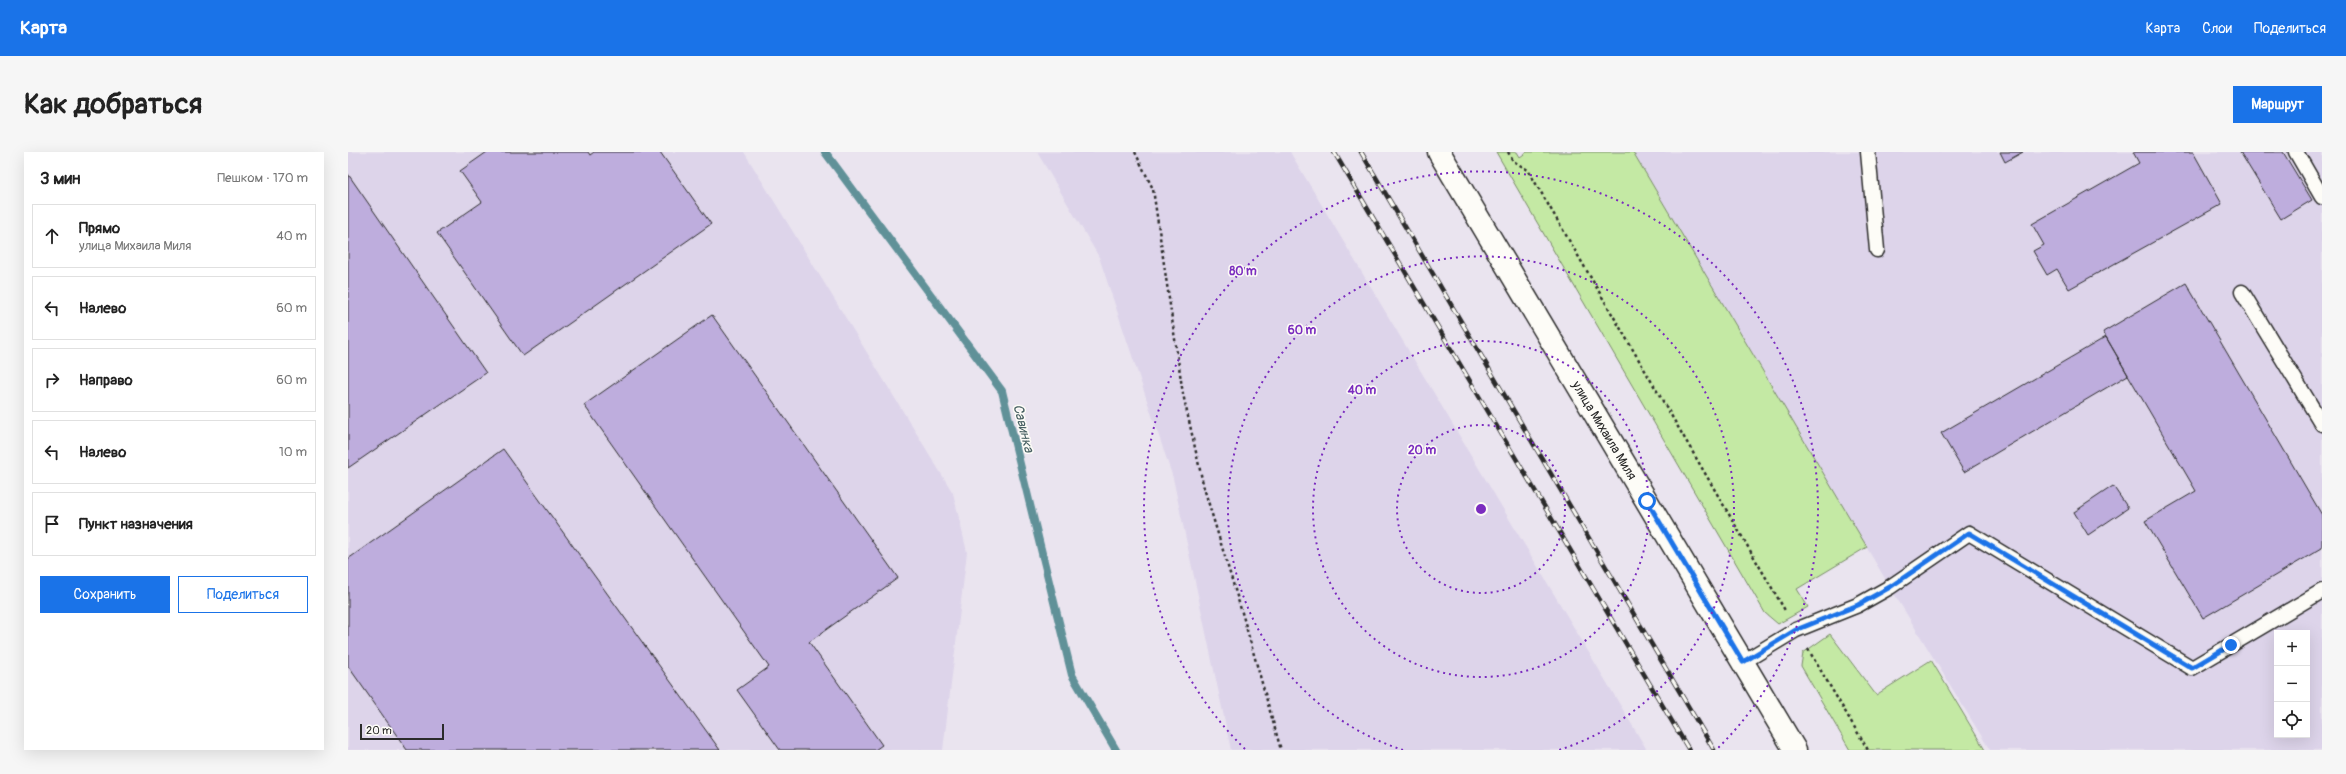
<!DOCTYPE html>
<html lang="ru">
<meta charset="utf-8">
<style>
body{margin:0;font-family:Pangolin,sans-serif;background:#f6f6f6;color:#222}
.controls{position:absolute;right:12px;bottom:12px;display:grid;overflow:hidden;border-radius:0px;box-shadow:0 4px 16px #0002}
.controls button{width:36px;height:36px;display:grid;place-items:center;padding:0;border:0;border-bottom:1px solid #e0e0e0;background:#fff;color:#222;font:20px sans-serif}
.scale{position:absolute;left:12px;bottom:10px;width:84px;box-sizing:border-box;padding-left:4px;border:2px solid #2b2b2b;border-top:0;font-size:11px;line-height:14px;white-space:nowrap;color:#2b2b2b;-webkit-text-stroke:3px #fdfcf7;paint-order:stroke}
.stop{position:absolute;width:12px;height:12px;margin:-9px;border:3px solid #1a73e8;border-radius:50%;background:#fff}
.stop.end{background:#1a73e8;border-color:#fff;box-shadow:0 1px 4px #0008}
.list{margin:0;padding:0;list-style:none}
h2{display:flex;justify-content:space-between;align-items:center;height:52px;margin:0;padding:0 16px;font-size:17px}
h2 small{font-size:13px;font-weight:400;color:#767676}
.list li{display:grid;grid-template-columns:26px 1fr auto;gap:12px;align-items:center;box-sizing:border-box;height:64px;margin:0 8px 8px;padding:0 8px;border:1px solid #e0e0e0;border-radius:0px}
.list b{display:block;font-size:15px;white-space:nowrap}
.list p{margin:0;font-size:13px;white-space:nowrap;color:#767676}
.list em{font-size:13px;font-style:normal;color:#767676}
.actions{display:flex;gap:8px;padding:12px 16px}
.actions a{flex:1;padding:9px 0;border:1px solid #1a73e8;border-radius:0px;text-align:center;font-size:14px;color:#1a73e8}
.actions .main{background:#1a73e8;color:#fff}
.icon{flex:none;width:22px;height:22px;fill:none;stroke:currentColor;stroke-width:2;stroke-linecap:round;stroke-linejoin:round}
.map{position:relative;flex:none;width:1974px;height:598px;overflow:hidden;border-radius:0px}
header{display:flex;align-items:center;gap:24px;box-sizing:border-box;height:56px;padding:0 20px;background:#1a73e8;color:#fff}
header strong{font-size:19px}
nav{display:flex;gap:22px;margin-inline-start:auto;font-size:14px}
.intro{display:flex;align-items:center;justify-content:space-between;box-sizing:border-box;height:96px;padding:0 24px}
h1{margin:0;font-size:28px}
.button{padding:10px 18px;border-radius:0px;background:#1a73e8;color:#fff;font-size:14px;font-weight:700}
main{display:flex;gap:24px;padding:0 24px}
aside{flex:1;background:#fff;border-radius:0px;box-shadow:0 4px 16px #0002}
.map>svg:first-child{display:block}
</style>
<header>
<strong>Карта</strong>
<nav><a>Карта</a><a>Слои</a><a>Поделиться</a></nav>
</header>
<div class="intro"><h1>Как добраться</h1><a class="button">Маршрут</a></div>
<main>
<aside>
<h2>3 мин<small>Пешком · 170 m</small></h2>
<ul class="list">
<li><svg class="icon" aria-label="ahead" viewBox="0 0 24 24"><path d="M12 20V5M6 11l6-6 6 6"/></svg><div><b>Прямо</b><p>улица Михаила Миля</p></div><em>40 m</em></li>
<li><svg class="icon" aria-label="left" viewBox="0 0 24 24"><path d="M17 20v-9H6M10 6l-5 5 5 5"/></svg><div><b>Налево</b></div><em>60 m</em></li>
<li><svg class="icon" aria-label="right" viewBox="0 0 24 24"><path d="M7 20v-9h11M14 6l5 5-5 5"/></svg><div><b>Направо</b></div><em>60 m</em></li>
<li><svg class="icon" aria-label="left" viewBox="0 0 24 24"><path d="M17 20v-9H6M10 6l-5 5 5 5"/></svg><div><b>Налево</b></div><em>10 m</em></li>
<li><svg class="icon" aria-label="arrive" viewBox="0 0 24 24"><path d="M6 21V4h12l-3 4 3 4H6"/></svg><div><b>Пункт назначения</b></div></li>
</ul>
<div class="actions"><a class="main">Сохранить</a><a>Поделиться</a></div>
</aside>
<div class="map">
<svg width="1974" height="598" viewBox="0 0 1974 598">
<rect width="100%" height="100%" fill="#eae4ef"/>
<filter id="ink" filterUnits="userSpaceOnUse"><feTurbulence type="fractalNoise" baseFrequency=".025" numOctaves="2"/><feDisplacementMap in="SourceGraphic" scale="8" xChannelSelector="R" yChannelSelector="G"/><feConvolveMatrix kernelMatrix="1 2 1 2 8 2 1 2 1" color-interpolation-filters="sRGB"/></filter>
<g filter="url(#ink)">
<!-- built -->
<path fill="#ddd4ea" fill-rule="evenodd" d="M0,0H396L605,341L619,400L595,598H0Z
M689,0H942L1299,598H883L825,326L751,105Z
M1285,0H1974V598H1642L1542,435ZM1929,481H1959V583H1929Z"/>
<!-- green -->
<path fill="#c4e9a4" stroke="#788a68" d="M1148,0H1169L1172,5L1179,0H1285L1519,395L1449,437L1460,455L1430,472L1417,461Z
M1482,482L1528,543L1583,508L1637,598H1502L1453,514L1455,501Z"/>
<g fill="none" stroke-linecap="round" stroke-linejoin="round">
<!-- stream -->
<path stroke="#619198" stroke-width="8" d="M477,0L654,239L724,523L768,598"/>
</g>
<!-- building -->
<path fill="#beaddd" stroke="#2b2b2b" d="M139,0H240L242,3L246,0H312L363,72L175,204L89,81L134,50L112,19Z
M1652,0H1675L1657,10Z
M1785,0H1845L1874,52L1721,137L1709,117L1699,123L1685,99L1696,93L1684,72L1791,11Z
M1892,0H1935L1964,48L1933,67Z
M0,22L138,221L0,316Z
M1838,131L1974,363V396L1855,466L1797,369L1848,339L1755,180Z
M364,163L550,426L461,490L534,593L527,598H432L389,538L421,515L236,253Z
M1758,185L1780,223L1616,320L1593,281Z
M155,297L372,598H59L0,514V407Z
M1765,334L1780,356L1740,383L1726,360Z"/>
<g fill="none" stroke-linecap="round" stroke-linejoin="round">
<!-- service casing -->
<g stroke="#2b2b2b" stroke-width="17">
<path id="service" d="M1520,0L1529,98
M1948,0L1974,45
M1894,140L1974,272
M1395,510L1448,478L1510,453L1542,435L1621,381L1844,516L1974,439"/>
</g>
<!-- secondary casing -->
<g stroke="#2b2b2b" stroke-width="25">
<path id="secondary" d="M1091,0L1447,598"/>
</g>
<!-- path -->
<path stroke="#2b2b2b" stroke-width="2.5" stroke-dasharray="3 3" stroke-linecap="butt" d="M787,0L805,37L835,242L856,336L895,464L933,598
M1160,0L1165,9L1180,18L1438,460
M1460,497L1520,598"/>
<!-- service -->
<use href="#service" stroke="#fdfcf7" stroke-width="14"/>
<!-- secondary -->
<use href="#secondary" stroke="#fdfcf7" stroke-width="22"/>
<!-- rail casing -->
<g stroke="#2b2b2b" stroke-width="4.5">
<path id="rail" d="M986,0L1341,598
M1013,0L1366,598"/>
</g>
<!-- rail -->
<use href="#rail" stroke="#fdfcf7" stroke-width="3" stroke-dasharray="9" stroke-linecap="butt"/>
</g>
</g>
<g fill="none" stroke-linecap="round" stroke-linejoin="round" filter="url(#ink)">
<!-- route -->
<path stroke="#1a73e8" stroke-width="5" d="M1299,349L1395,510L1448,478L1510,453L1542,435L1621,381L1844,516L1883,493"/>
</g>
<!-- distance rings -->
<g fill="none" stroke="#7b2cbf" stroke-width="2" stroke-dasharray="2 4">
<circle cx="1133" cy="357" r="84"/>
<circle cx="1133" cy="357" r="168"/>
<path d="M1055 598A253 253 0 1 1 1211 598"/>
<path d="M897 597A337 337 0 1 1 1369 597"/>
</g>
<g text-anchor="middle" stroke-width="3" stroke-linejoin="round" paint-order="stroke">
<!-- street labels -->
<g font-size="13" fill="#2b2b2b" stroke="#fdfcf7">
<text transform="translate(1257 278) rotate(59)" y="5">улица Михаила Миля</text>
</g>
<!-- water labels -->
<g font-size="14" font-style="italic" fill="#465e61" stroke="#fdfcf7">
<text transform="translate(676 276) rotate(76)" y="5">Савинка</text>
</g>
</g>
<circle cx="1133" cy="357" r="6" fill="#7b2cbf" stroke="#fdfcf7" stroke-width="2"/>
<g font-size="12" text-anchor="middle" font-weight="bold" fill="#7b2cbf" stroke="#fdfcf7" stroke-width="3" stroke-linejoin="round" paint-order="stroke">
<text x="895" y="123">80 m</text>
<text x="954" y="182">60 m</text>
<text x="1014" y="242">40 m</text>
<text x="1074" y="302">20 m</text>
</g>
</svg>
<div class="controls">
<button>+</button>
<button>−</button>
<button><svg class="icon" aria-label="locate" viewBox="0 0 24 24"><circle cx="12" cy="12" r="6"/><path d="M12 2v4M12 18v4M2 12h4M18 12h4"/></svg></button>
</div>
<div class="scale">20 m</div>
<div class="stop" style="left:1299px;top:349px"></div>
<div class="stop end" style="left:1883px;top:493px"></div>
</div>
</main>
